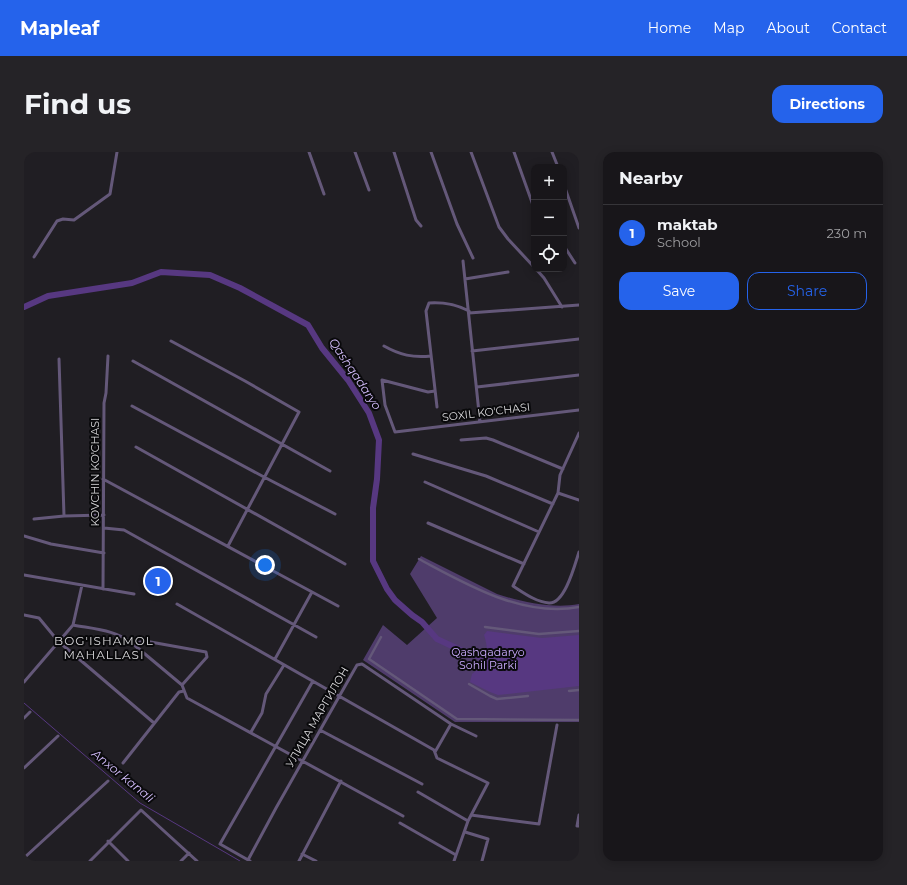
<!DOCTYPE html>
<meta charset="utf-8">
<style>
body{margin:0;font-family:Montserrat,sans-serif;background:#252327;color:#f1f3f6}
.controls{position:absolute;right:12px;top:12px;display:grid;overflow:hidden;border-radius:8px;box-shadow:0 2px 10px #0003}
.controls button{width:36px;height:36px;display:grid;place-items:center;padding:0;border:0;border-bottom:1px solid #363539;background:#18161a;color:#f1f3f6;font:20px sans-serif}
.you{position:absolute;left:241px;top:413px;width:14px;height:14px;margin:-10px;border:3px solid #fff;border-radius:50%;background:#1a73e8;box-shadow:0 0 0 6px #1a73e833}
.badge{display:grid;place-items:center;width:26px;height:26px;border-radius:50%;background:#2563eb;color:#fff;font-size:13px;font-weight:700}
.pin{position:absolute;translate:-50% -50%;border:2px solid #fff;box-shadow:0 1px 4px #0006}
.list{margin:0;padding:0;list-style:none}
h2{display:flex;justify-content:space-between;align-items:center;height:52px;margin:0;padding:0 16px;font-size:17px}
h2 small{font-size:13px;font-weight:400;color:#9f9fa2}
.list li{display:grid;grid-template-columns:26px 1fr auto;gap:12px;align-items:center;box-sizing:border-box;height:56px;padding:0 16px;border-top:1px solid #363539}
.list b{display:block;font-size:15px;white-space:nowrap}
.list p{margin:0;font-size:13px;white-space:nowrap;color:#9f9fa2}
.list em{font-size:13px;font-style:normal;color:#9f9fa2}
.actions{display:flex;gap:8px;padding:12px 16px}
.actions a{flex:1;padding:9px 0;border:1px solid #2563eb;border-radius:12px;text-align:center;font-size:14px;color:#2563eb}
.actions .main{background:#2563eb;color:#fff}
.icon{flex:none;width:22px;height:22px;fill:none;stroke:currentColor;stroke-width:2;stroke-linecap:round;stroke-linejoin:round}
.map{position:relative;flex:none;width:555px;height:709px;overflow:hidden;border-radius:12px}
header{display:flex;align-items:center;gap:24px;box-sizing:border-box;height:56px;padding:0 20px;background:#2563eb;color:#fff}
header strong{font-size:19px}
nav{display:flex;gap:22px;margin-inline-start:auto;font-size:14px}
.intro{display:flex;align-items:center;justify-content:space-between;box-sizing:border-box;height:96px;padding:0 24px}
h1{margin:0;font-size:28px}
.button{padding:10px 18px;border-radius:12px;background:#2563eb;color:#fff;font-size:14px;font-weight:700}
main{display:flex;gap:24px;padding:0 24px}
aside{flex:1;background:#18161a;border-radius:12px;box-shadow:0 2px 10px #0003}
.map>svg:first-child{display:block}
</style>
<header>
<strong>Mapleaf</strong>
<nav><a>Home</a><a>Map</a><a>About</a><a>Contact</a></nav>
</header>
<div class="intro"><h1>Find us</h1><a class="button">Directions</a></div>
<main>
<div class="map">
<svg width="555" height="709" viewBox="0 0 555 709">
<rect width="100%" height="100%" fill="#201e23"/>
<!-- green -->
<path fill="#4f3c6b" d="M397,404L473,442C498,450 529,457 555,452V570H431L339,508L359,473L383,493L413,466L386,422Z"/>
<!-- water -->
<path fill="#573881" d="M463,479L518,486L555,483V534L474,543L466,540L446,530L448,522C463,511 466,501 460,483Z"/>
<g fill="none" stroke-linecap="round" stroke-linejoin="round">
<!-- stream -->
<path stroke="#573881" stroke-width="1" d="M0,551L116,651L216,709"/>
<!-- river -->
<path stroke="#573881" stroke-width="6" d="M0,155L24,144L108,131L137,120L186,123L216,136L284,173L298,196L324,228L345,261L355,288L353,327L349,356V409L363,437L371,448L388,463L398,470L413,487L443,501L469,509"/>
<!-- pedestrian -->
<path stroke="#645879" stroke-width="2.5" d="M395,407C442,432 499,466 555,455
M461,475L515,482L555,479
M357,485L345,507L433,567L555,568
M445,532L466,544L473,547L504,544
M545,539L555,538"/>
<!-- minor -->
<path stroke="#645879" stroke-width="3" d="M285,0L300,42
M331,0L345,38
M370,0L392,68L397,74
M407,0L433,72L449,106
M447,0L475,75L484,87L510,115
M490,0L510,56
M528,0L534,15
M540,33L555,76
M540,94L551,111
M10,105L33,69L39,67L50,68L86,42L93,0
M439,109L456,270
M512,117L520,126L538,155
M441,127L484,120
M445,161L555,153
M147,189L221,229L275,260L204,394
M360,194C376,203 389,206 407,204
M448,199L555,187
M35,207L40,364
M109,209L306,319
M453,235L555,223
M411,239L404,240L358,228L361,253L371,280L555,258
M108,254L240,325L311,362
M413,255L402,159L405,151C420,150 431,152 445,159
M555,281L536,323L534,341L489,434C500,441 512,450 525,451C541,452 551,412 555,400
M437,288L462,286L469,288L539,317
M112,295L321,412
M389,302L462,324L529,352
M79,327L314,454
M401,330L515,380
M534,341L555,348
M10,367L40,364L80,363
M404,371L500,412
M80,376L100,378L292,485
M0,384L27,392L80,401
M0,423L110,442
M79,437L80,251L82,241L84,204
M153,452L410,598L413,606L464,631L444,669L430,709
M0,463L15,466L34,489L130,571
M49,473C70,477 93,478 109,492L121,489L182,500L183,505L158,533
M109,492L158,533L163,546L379,664
M251,507L288,440
M0,530L49,473L58,433
M0,566L6,560
M296,578L398,632
M227,580L238,561L242,542L260,513
M411,600L427,572
M99,611L155,540L160,539
M0,616L34,584
M394,640L444,669
M447,663L515,672L533,573
M555,663L553,674H555
M376,671L432,703
M441,680L464,687L458,709
M84,689L104,709
M278,702L292,709
M0,706L84,629
M224,708L252,656L333,513L338,512L427,572L452,584
M66,709L117,658L173,709
M157,709L165,701
M226,709L196,692L289,529
M275,709L317,629"/>
</g>
<g text-anchor="middle" stroke-width="4" stroke-linejoin="round" paint-order="stroke">
<!-- street labels -->
<g font-size="11" fill="#d9d8db" stroke="#09090b">
<text transform="translate(462 260) rotate(-7)" y="4">SOXIL KO'CHASI</text>
<text transform="translate(71 320) rotate(-90)" y="4">KOVCHIN KO'CHASI</text>
<text transform="translate(293 565) rotate(-60)" y="4">УЛИЦА МАРГИЛОН</text>
</g>
<!-- park labels -->
<g font-size="11" fill="#cbacff" stroke="#09090b">
<text x="464" y="504">Qashqadaryo<tspan x="464" dy="13">Sohil Parki</tspan></text>
</g>
<!-- water labels -->
<g font-size="12" font-style="italic" fill="#d1bbf9" stroke="#09090b">
<text transform="translate(331 222) rotate(56)" y="4">Qashqadaryo</text>
<text transform="translate(99 624) rotate(39)" y="4">Anxor kanali</text>
</g>
<!-- neighbourhood labels -->
<g font-size="12" letter-spacing="1" fill="#d9d8db" stroke="#09090b">
<text x="80" y="493">BOG'ISHAMOL<tspan x="80" dy="14">MAHALLASI</tspan></text>
</g>
</g>
</svg>
<div class="controls">
<button>+</button>
<button>−</button>
<button><svg class="icon" aria-label="locate" viewBox="0 0 24 24"><circle cx="12" cy="12" r="6"/><path d="M12 2v4M12 18v4M2 12h4M18 12h4"/></svg></button>
</div>
<div class="you"></div>
<div class="pin badge" style="left:134px;top:429px">1</div>
</div>
<aside>
<h2>Nearby<small></small></h2>
<ul class="list">
<li><span class="badge">1</span><div><b>maktab</b><p>School</p></div><em>230 m</em></li>
</ul>
<div class="actions"><a class="main">Save</a><a>Share</a></div>
</aside>
</main>
